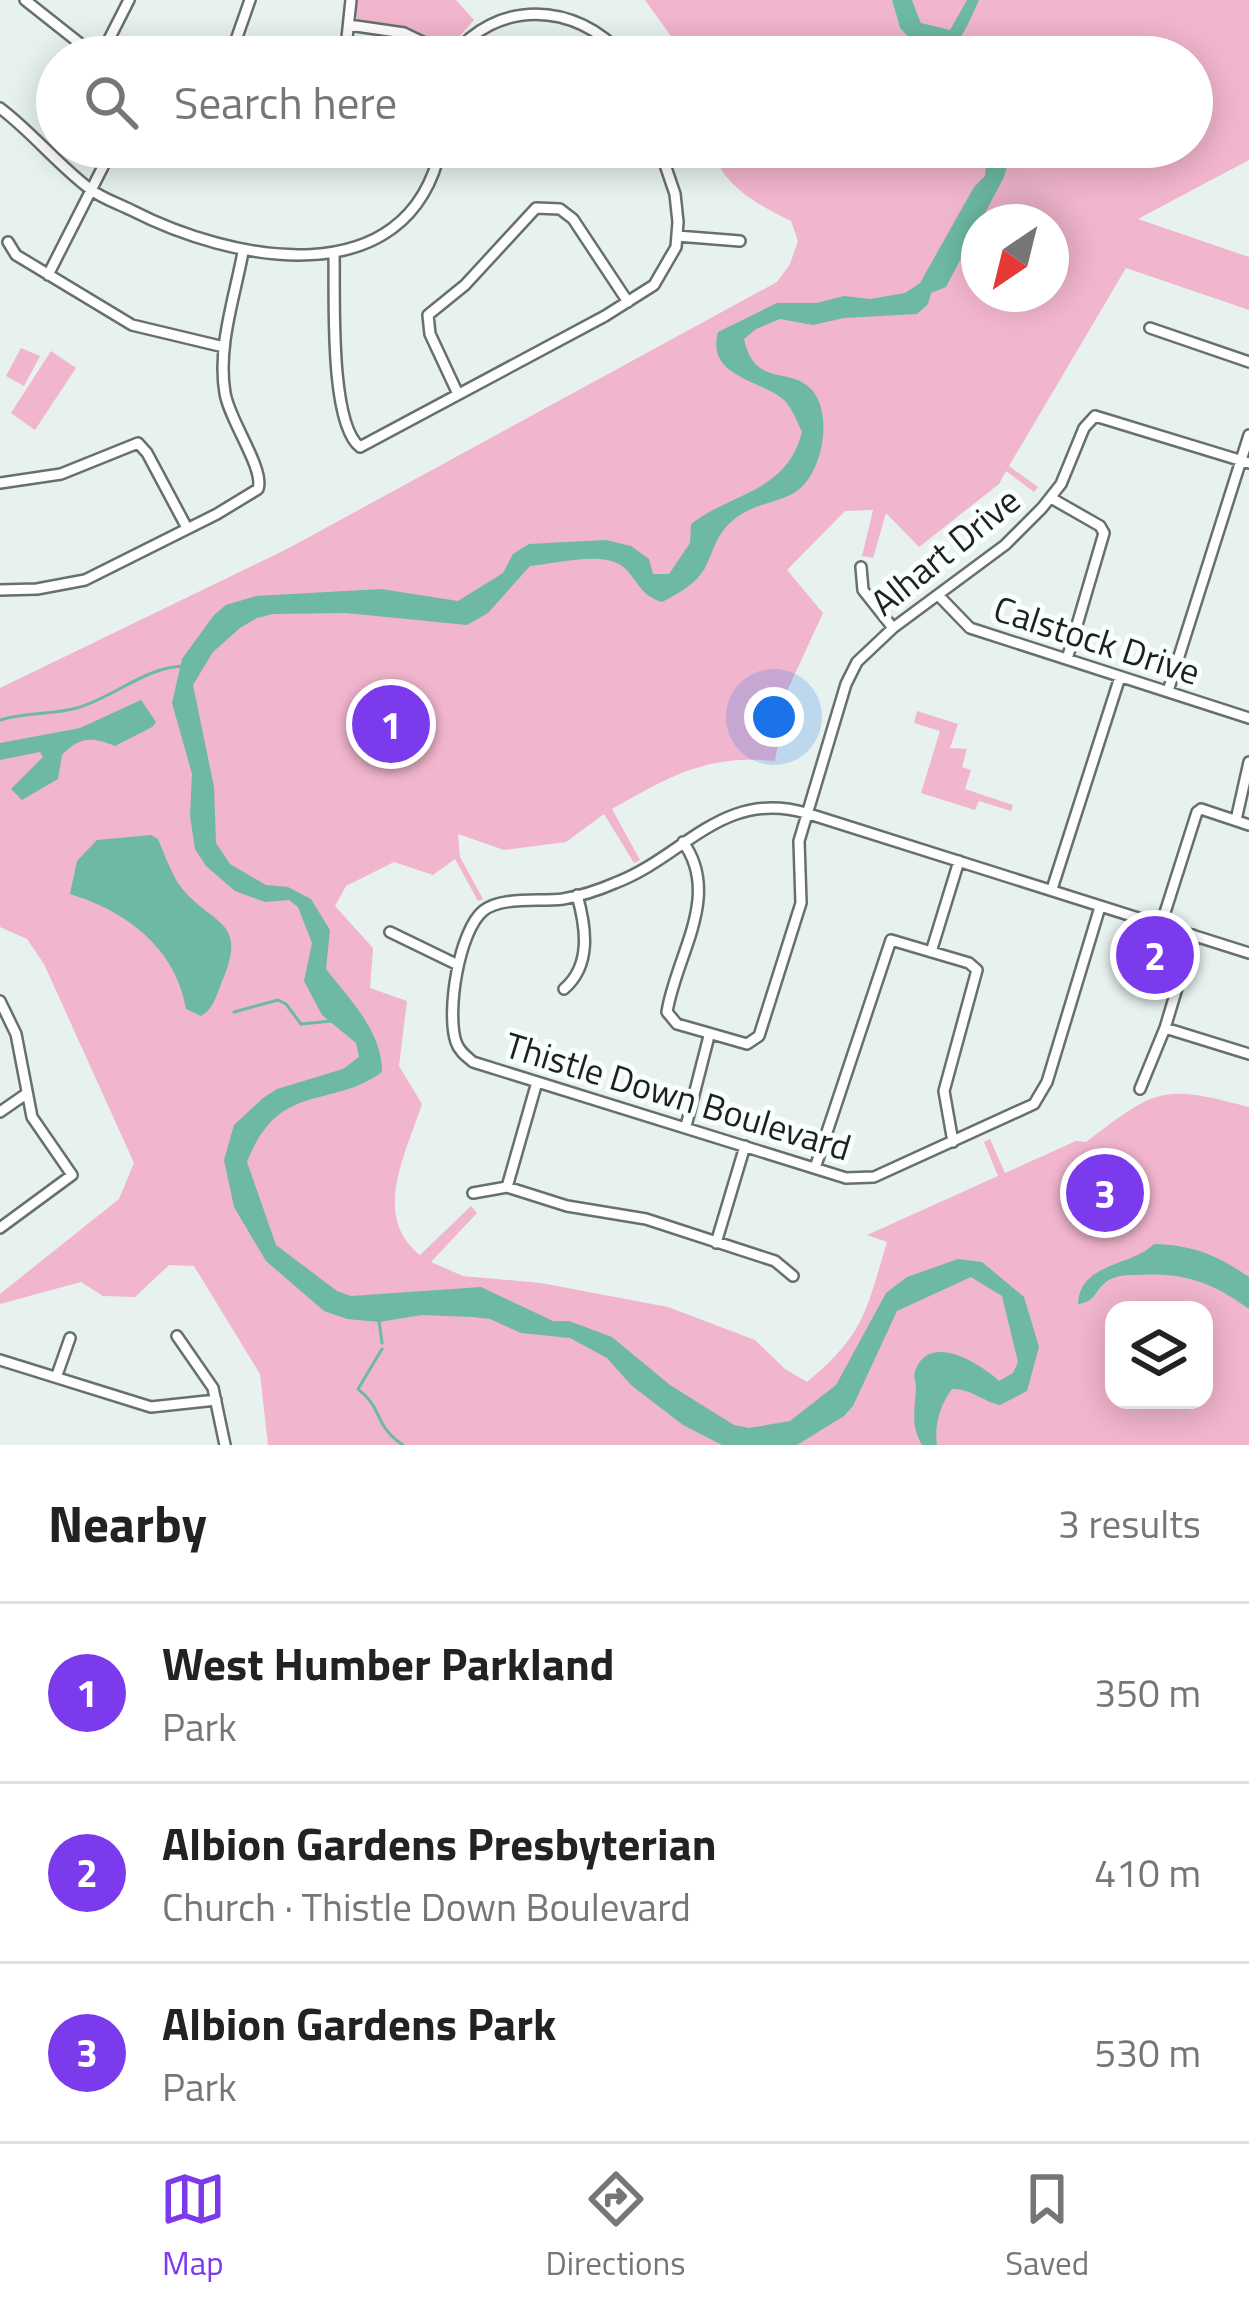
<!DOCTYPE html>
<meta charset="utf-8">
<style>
body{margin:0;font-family:"Titillium Web",sans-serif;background:#f6f6f6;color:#222}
.controls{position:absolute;right:36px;bottom:36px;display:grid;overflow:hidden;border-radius:24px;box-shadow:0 6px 30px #0003}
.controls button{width:108px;height:108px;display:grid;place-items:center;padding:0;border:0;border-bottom:3px solid #e0e0e0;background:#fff;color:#222;font:60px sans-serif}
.compass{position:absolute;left:961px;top:204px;width:108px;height:108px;border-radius:50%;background:#fff;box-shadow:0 6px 30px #0003;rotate:215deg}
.you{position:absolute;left:774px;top:717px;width:42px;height:42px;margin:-30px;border:9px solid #fff;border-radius:50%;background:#1a73e8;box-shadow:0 0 0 18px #1a73e833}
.badge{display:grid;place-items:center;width:78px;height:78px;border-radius:50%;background:#7c3aed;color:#fff;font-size:39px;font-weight:700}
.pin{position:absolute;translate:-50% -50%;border:6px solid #fff;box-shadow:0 3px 12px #0006}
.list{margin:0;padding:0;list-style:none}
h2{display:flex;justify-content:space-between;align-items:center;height:156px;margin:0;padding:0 48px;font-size:51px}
h2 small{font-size:39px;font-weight:400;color:#767676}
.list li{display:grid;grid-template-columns:78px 1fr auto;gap:36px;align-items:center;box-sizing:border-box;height:180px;padding:0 48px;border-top:3px solid #e0e0e0}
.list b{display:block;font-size:45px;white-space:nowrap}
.list p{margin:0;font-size:39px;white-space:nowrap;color:#767676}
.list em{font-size:39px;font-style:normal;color:#767676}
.icon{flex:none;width:66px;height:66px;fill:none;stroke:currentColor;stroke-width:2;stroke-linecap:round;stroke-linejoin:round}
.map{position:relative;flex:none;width:1249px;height:1445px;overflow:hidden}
.search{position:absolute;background:#fff;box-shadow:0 6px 30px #0003;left:36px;right:36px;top:36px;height:132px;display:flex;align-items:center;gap:30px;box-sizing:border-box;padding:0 42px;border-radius:66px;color:#767676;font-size:45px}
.sheet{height:696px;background:#fff}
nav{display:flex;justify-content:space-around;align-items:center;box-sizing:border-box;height:168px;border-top:3px solid #e0e0e0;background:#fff;font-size:33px;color:#767676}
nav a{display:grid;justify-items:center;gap:6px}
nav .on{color:#7c3aed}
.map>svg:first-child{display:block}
</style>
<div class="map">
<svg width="1249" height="1445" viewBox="0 0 1249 1445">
<rect width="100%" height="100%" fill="#e7f2ef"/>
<!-- green -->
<path fill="#f1b5cd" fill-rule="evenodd" d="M355,0H456L474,20L450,47L442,48L398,27L357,19Z
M645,0H892L900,28L916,44V57H686Z
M912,0H1249V160L1138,219L1249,257V310L1126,268L1009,466L1038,487L1034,492L1006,471L999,484L919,547L886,513L873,558L862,556L873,510L845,511L787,570L823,613L788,689L775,761C706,754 669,777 612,809L640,860L634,863L604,814L566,842L504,850L458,834L460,857L483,899L478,901L455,859L433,875L394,862L346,886L335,906L373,948L370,988L407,1001L399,1066L422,1104C406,1154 371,1216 420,1255L471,1206L477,1213L431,1262L463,1276L541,1283L668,1307L755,1340L785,1369L807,1382C865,1334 866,1311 887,1242L867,1235L998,1176L984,1142L990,1139L1005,1173L1076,1141L1086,1142C1157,1088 1162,1084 1249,1107V1445H268L260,1374L194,1266L169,1265L135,1297L103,1296L81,1282L0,1304V1294L119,1199L134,1163L44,964L27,939L0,927V688L287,549L777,282L790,264L798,241L791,221C758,205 721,185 711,147H983L988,155L1005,154L1003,147H1192V57H936L935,29L921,23ZM979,222H1051V294H979ZM1114,1310H1204V1400H1114Z
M21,348L40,356L24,386L6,376Z
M51,351L76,368L35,430L11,413Z
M917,711L958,724L950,748L967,749L962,767L971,770L965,789L1013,805L1011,811L979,801L975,810L921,793L940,731L914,723Z"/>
<!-- water -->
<path fill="#6db9a3" d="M892,0H912L921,23L950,30L967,0H979C963,35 957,57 916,57V45L900,28Z
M983,147H1003L1008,164L1004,177L946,287L931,293L928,304L917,314L844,318L813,325L780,319L756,329L744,339C755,389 789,365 812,390C835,417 821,482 790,495C771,504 748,506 732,521C716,535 714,550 705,568C695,585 679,593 662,602C636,594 638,576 619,564C597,552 554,564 530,566L488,613L467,625L346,613L273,614L257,618L240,628L213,652L193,685L214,787L216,843L230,864L266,885L288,887L311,899L330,930L326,969C350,1000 382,1031 382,1072C330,1110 279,1080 247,1162L276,1245L337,1291L351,1296L481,1287L553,1321H569L612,1337L670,1385L734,1425L749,1428L790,1421L836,1385L886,1293L907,1277L958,1259L982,1262L1024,1297L1039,1347L1027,1391L1000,1405C982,1401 970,1388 952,1389C940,1405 934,1425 937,1445H922C910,1424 915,1411 916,1388C916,1379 912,1377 916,1369C931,1332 982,1365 999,1381L1013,1373L1018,1362L1002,1296L971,1277L897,1311L853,1406L844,1416L797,1445H722L683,1425L631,1385L607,1358L570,1338L521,1333L490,1319L473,1317L422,1315L379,1322L347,1319L324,1311L266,1261L234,1207L224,1160L234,1125L263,1098L277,1089L343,1069L359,1057L356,1043L322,1015L304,981L312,943L298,907L289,900L265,902L235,891L206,866L195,849L190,816L192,774L172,703L182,659L214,615L226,605L256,596L381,589L458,601L503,573L513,554L529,544L606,540L631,546L649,559L653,574H669L690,543L691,524C734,491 786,493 802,432C797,422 792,407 783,399C758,379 706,376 718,332L777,303H817L844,296L870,299L905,293L920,283L974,187L985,176L987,155Z
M141,700L156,722L152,727L115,746C93,737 80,736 62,755L58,779L22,800L11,789L43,757L40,752L0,760V743L80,728Z
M151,835L158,839C164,853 170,870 178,883C209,927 251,916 221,984C216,997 213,1009 201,1016L186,1009C176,948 126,911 70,894L77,861L97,840Z
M1154,1244C1193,1245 1217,1255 1249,1277V1309C1209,1280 1182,1272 1133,1275C1125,1275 1113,1276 1106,1282C1094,1291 1096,1302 1078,1304C1080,1262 1131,1267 1154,1244Z"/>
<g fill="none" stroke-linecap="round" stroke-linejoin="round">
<!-- stream -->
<path stroke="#6db9a3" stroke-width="3" d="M0,720C25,712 52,715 77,708C115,697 146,666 186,666
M234,1012L278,1000L286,1004L301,1024L332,1021
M379,1321L382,1343
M382,1349L358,1389C384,1409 373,1425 403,1445"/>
<!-- minor casing -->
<g stroke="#66706c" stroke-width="14">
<path id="minor" d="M25,0L97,57
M349,25L404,33L452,56
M100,57L129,0
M230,57L250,0
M345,57L351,0
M452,57C495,0 575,0 624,57
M0,108C32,132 58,165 90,189C101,198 117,203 131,210C230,261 408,299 441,147
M241,147L288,153L306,147
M677,236L740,241
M8,242L16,255L132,325L224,347
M334,254C335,295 329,423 360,447L605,316L654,285L676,247L678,222L675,194L659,147
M48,275L113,147
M1150,328L1249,362
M458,394L430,334L428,315L465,285L536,208L560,209L573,219L628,302
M0,483L61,474L138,443L147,453L187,528
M1051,498L1100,526L1104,533L1067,659
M861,567L863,590L893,628
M0,590L37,589L85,580L217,514L258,489C265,469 229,420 225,393C217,347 235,296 243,252
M939,596L970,628L1249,718
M1168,691L1249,435
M1236,820L1249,762
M683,842C722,896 676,955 667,1012L677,1024L747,1044L759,1036L801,903L799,841L846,684L857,662L893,628L1005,545L1042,508L1061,484L1084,428L1095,416L1249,463
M1052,889L1120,677
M1100,907L1047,1082L1034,1104L874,1177L846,1178L473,1062C466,1056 459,1051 456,1042C446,1012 459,931 483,911C501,896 540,902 563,899C580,896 599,890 615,883C684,857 722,789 806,813L1249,953
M1161,925L1197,812L1201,809L1249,825
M390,932L458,965
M931,952L959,861
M564,989C592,965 586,927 577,895
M0,1001L16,1034L32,1117L72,1175L0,1228
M1165,1028L1249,1054
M1140,1089L1165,1028L1193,935
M0,1112L26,1094
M686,1126L709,1036
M815,1168L891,940L969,963L977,970L944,1091L953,1142
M507,1187L537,1082
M473,1193L507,1187L567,1206L646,1219L775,1261L793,1276
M716,1243L745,1146
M177,1336L213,1388L225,1445
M0,1360L151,1407L216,1400
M57,1375L70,1338"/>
</g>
<!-- minor -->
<use href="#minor" stroke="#fff" stroke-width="9"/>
</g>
<g text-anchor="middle" stroke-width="10" stroke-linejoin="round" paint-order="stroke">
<!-- street labels -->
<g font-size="36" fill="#1d211f" stroke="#f8fffc">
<text transform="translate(945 551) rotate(-39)" y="13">Alhart Drive</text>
<text transform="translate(1097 640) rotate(18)" y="13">Calstock Drive</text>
<text transform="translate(678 1096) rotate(17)" y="13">Thistle Down Boulevard</text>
</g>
</g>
</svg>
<div class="controls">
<button><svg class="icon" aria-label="layers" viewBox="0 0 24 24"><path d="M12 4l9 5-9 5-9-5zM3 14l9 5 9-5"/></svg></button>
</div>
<svg class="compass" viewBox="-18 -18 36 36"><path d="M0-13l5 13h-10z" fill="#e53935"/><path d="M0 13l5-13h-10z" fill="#767676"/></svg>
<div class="you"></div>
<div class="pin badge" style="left:391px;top:724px">1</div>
<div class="pin badge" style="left:1155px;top:955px">2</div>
<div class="pin badge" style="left:1105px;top:1193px">3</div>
<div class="search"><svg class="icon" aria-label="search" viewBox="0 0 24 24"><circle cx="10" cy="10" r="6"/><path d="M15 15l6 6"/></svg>Search here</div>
</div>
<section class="sheet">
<h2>Nearby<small>3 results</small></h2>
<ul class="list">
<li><span class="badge">1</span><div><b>West Humber Parkland</b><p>Park</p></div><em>350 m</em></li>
<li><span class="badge">2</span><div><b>Albion Gardens Presbyterian</b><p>Church · Thistle Down Boulevard</p></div><em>410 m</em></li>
<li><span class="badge">3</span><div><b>Albion Gardens Park</b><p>Park</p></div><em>530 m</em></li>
</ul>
</section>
<nav>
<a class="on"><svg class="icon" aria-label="map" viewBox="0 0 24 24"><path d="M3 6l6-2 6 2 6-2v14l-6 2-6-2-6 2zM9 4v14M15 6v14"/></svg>Map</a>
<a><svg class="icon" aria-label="directions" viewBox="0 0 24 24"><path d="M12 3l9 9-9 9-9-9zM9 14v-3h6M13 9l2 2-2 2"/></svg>Directions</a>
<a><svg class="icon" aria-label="saved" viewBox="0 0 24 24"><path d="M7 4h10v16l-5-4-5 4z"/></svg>Saved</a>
</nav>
